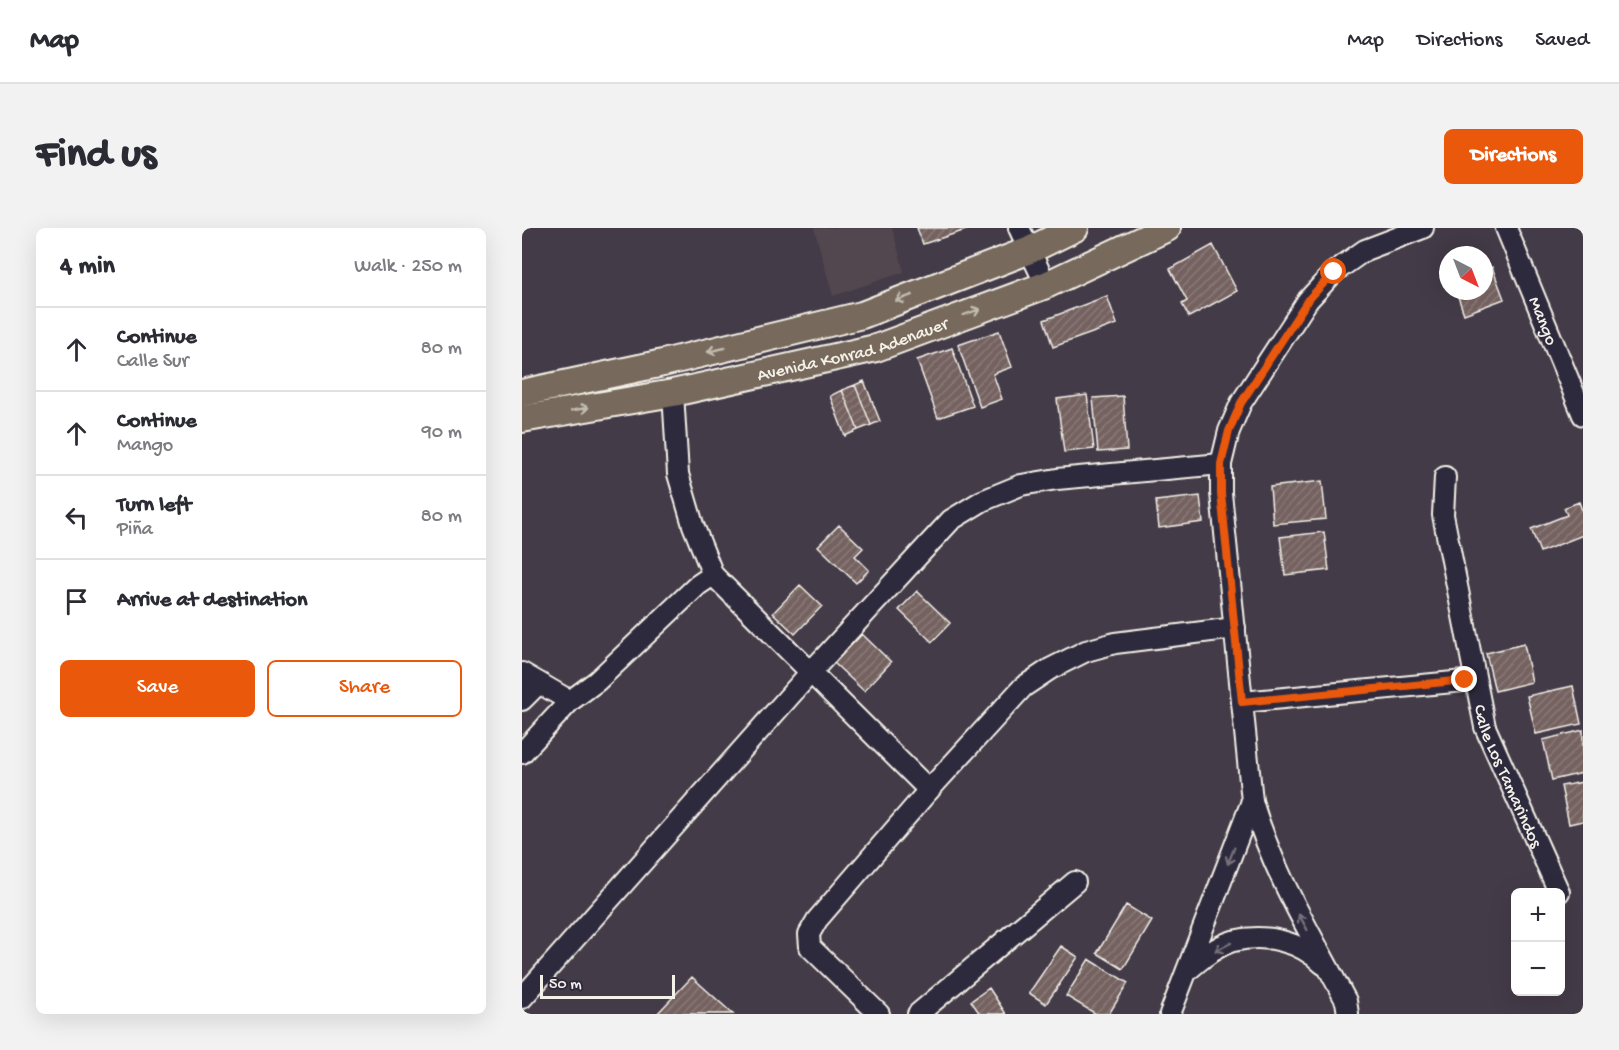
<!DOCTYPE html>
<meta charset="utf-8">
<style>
body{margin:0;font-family:"Gochi Hand",sans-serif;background:#f2f2f3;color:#2b2b33}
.controls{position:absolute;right:18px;bottom:18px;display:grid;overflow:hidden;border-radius:9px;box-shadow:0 6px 24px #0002}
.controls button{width:54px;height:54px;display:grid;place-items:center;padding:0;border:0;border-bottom:2px solid #e1e1e2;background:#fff;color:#2b2b33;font:30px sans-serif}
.compass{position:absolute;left:917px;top:18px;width:54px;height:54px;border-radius:50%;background:#fff;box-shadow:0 6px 24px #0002;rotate:138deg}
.scale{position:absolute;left:18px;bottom:15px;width:135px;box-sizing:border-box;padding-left:6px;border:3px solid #f4f1e8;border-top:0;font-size:16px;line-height:21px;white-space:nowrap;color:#f4f1e8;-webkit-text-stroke:4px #2f2a3d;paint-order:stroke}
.stop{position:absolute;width:18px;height:18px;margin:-14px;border:4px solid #ea580c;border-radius:50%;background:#fff}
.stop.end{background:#ea580c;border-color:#fff;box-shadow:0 2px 6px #0008}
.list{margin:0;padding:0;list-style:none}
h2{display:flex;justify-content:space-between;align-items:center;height:78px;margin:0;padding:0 24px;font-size:26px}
h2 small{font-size:20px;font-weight:400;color:#7c7c81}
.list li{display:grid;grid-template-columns:39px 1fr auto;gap:18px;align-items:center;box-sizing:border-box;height:84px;padding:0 24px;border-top:2px solid #e1e1e2}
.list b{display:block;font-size:22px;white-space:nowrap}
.list p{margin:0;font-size:20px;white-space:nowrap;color:#7c7c81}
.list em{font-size:20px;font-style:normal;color:#7c7c81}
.actions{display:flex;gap:12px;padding:18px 24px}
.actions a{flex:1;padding:14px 0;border:2px solid #ea580c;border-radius:9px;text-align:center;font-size:21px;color:#ea580c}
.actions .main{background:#ea580c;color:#fff}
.icon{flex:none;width:33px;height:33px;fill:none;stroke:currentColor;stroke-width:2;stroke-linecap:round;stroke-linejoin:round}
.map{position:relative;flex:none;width:1061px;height:786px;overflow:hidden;border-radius:9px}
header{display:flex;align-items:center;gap:36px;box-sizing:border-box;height:84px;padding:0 30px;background:#fff;border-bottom:2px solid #e1e1e2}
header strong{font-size:28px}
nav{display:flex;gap:33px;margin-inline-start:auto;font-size:21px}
.intro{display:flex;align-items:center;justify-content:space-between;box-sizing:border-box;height:144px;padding:0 36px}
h1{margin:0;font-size:42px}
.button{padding:15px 27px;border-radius:9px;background:#ea580c;color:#fff;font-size:21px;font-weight:700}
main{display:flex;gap:36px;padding:0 36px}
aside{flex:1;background:#fff;border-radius:9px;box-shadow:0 6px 24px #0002}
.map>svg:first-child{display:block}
</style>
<header>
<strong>Map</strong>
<nav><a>Map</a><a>Directions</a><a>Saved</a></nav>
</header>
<div class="intro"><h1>Find us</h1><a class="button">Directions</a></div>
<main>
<aside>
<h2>4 min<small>Walk · 250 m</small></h2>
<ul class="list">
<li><svg class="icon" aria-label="ahead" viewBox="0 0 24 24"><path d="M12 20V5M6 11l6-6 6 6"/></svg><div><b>Continue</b><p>Calle Sur</p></div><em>80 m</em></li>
<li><svg class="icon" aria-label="ahead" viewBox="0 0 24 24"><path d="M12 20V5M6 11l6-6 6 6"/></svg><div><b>Continue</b><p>Mango</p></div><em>90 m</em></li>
<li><svg class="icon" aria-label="left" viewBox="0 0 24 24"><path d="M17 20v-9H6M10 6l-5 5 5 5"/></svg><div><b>Turn left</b><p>Piña</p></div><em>80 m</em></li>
<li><svg class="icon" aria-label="arrive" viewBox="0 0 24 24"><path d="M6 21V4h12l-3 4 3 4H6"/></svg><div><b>Arrive at destination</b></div></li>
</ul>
<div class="actions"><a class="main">Save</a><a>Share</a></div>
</aside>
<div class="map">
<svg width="1061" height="786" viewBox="0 0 1061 786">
<defs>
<pattern id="building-hatch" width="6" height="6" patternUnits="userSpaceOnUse" patternTransform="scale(1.5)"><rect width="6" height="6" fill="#746261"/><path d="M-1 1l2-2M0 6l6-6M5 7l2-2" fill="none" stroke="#887978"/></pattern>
</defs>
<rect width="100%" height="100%" fill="#443b48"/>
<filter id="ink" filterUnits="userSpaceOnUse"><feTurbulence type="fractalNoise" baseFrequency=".0167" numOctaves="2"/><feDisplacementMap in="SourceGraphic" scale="12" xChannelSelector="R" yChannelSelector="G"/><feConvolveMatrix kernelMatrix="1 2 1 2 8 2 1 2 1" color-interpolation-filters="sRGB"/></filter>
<g filter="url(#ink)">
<!-- built -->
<path fill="#524750" d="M292,0H370L382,44L311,68Z"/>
<!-- building -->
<path fill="url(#building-hatch)" stroke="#f4f1e8" stroke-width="1.5" d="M395,0H450L401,16Z
M691,17L715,63L667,89L660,76L665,73L648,41Z
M970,39L982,71L942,86L934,63H962V43Z
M585,68L595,96L531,119L522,92Z
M477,103L490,139L471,146L480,171L458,179L436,117Z
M430,120L451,178L416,190L395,132Z
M342,153L358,193L349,197L333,157Z
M333,157L349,197L336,202L320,162Z
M320,162L336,202L323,208L308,168Z
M565,167L572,221L542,224L535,171Z
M601,168L605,222L576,224L571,170Z
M800,253L804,291L751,296L748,259Z
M678,268L681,294L637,300L634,273Z
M1057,274L1061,285V307L1018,324L1009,301L1045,287L1042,280Z
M317,297L341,320L333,328L347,342L334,355L296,318Z
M802,304L807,342L763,347L758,309Z
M278,357L300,378L273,406L251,385Z
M395,363L428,395L410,414L377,382Z
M340,406L369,434L342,463L312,435Z
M1002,416L1010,454L973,463L964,425Z
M1051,458L1059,496L1014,506L1005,468Z
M1061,502V545L1030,552L1021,512Z
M1061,554V593L1047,596L1039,558Z
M604,677L630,693L601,741L575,725Z
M539,718L556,729L524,776L507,765Z
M567,731L606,755L587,786H574L544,768Z
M170,749L211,786H135Z
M467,760L484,786H458L449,773Z"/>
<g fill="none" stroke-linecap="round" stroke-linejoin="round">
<!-- minor casing -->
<g stroke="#f4f1e8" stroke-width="24">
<g id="minor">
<path d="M497,0L524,57"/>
<path id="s1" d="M984,0L1061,187"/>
<path d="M151,165L156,246L171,297L191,347L407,562"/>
<path id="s2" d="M923,249L921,287L963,499L1037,664"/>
<path d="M0,445L48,473"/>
<path d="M0,472L17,455"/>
<path d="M720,474L953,452"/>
<path d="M0,525L48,473L75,453L176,357L191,347"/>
<path d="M665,743C678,732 694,718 711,713C743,705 778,713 801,736"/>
<path d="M0,770L288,445L429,292L460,273L499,257L535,251L699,236"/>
<path d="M357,786L288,719L287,706L295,692L407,562L501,459L528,441L564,423L593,415L713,400"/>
<path d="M396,786L553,654"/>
<path d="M648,786L730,573"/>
<path d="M826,786L824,773C789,706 752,647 730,573L699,265V236L707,203L719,175L786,72L812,44L843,22L901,0"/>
</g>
</g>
<!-- major casing -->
<g stroke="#f4f1e8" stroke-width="30">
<g id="major">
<path d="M0,165L141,135L340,87L508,22L553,0"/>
<path id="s3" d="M0,191L151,165L354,120L524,57L645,0"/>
</g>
</g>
<!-- minor -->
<use href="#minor" stroke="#2f2a3d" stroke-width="20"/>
<!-- major -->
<use href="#major" stroke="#77695c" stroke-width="26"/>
</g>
<!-- one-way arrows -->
<defs><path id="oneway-shaft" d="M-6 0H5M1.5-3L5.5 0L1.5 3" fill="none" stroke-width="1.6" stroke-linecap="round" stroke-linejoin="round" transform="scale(1.5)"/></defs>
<g stroke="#c2bbb0">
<use href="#oneway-shaft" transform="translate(382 70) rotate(159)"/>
<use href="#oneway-shaft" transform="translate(450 84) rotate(-20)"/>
<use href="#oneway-shaft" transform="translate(194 122) rotate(167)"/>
<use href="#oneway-shaft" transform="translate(58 181) rotate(-10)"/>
</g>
<g stroke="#747079">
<use href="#oneway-shaft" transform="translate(709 628) rotate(112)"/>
<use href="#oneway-shaft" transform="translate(781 694) rotate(-119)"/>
<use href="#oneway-shaft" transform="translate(701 719) rotate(153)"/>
</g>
</g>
<g fill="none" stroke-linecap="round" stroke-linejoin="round" filter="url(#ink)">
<!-- route -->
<path stroke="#ea580c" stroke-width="8" d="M812,44L786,72L719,175L707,203L699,236V265L720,474L943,452"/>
</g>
<g text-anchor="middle" stroke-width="6" stroke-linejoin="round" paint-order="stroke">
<!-- street labels -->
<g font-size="18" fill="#f4f1e8" stroke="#2f2a3d">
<text dy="6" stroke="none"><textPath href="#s1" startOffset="100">Mango</textPath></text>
<text dy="6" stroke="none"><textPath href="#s3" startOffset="338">Avenida Konrad Adenauer</textPath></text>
<text dy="6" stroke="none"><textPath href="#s2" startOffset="308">Calle Los Tamarindos</textPath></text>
</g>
</g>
</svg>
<div class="controls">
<button>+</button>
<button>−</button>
</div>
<svg class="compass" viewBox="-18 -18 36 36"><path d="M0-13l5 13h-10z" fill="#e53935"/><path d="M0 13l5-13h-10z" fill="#7c7c81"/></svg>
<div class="scale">50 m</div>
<div class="stop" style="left:812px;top:44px"></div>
<div class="stop end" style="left:943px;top:452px"></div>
</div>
</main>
